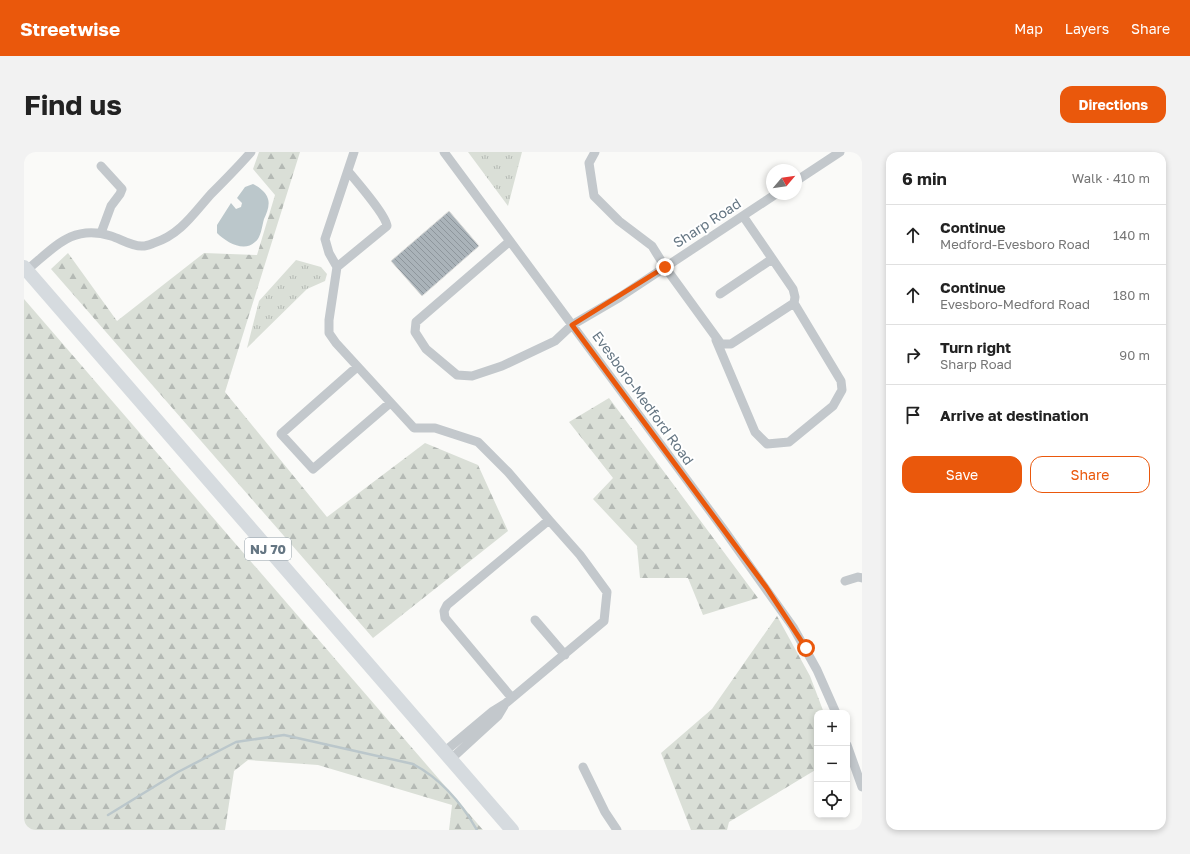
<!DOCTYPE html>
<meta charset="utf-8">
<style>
body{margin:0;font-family:"Golos Text",sans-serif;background:#f2f2f2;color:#222}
.controls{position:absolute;right:12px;bottom:12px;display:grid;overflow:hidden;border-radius:8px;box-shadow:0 2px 6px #0003}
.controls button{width:36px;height:36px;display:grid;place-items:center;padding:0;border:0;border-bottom:1px solid #e0e0e0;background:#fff;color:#222;font:20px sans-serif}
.compass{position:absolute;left:742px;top:12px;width:36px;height:36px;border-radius:50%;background:#fff;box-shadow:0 2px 6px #0003;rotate:61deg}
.stop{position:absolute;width:12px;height:12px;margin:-9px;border:3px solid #ea580c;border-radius:50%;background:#fff}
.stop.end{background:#ea580c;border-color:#fff;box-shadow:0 1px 4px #0008}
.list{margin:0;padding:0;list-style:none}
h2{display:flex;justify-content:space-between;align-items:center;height:52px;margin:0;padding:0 16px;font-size:17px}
h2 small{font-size:13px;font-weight:400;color:#767676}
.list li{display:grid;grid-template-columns:26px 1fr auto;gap:12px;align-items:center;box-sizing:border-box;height:60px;padding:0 16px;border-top:1px solid #e0e0e0}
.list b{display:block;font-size:15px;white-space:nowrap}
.list p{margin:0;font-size:13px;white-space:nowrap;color:#767676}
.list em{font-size:13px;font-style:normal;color:#767676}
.actions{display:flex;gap:8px;padding:12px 16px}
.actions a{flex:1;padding:9px 0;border:1px solid #ea580c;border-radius:12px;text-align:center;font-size:14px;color:#ea580c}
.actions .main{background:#ea580c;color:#fff}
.icon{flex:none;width:22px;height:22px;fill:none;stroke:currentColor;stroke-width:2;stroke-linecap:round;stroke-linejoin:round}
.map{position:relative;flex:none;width:838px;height:678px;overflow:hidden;border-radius:12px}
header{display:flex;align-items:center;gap:24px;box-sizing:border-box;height:56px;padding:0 20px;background:#ea580c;color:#fff}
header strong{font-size:19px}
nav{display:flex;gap:22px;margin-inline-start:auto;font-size:14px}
.intro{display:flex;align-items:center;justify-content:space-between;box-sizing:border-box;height:96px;padding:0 24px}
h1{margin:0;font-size:28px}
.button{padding:10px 18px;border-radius:12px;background:#ea580c;color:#fff;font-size:14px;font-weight:700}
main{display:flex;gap:24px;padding:0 24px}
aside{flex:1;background:#fff;border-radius:12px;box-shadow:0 2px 6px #0003}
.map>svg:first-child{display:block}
</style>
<header>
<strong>Streetwise</strong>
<nav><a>Map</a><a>Layers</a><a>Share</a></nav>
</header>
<div class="intro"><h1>Find us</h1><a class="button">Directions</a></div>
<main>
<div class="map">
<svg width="838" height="678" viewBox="0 0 838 678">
<defs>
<pattern id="grass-tufts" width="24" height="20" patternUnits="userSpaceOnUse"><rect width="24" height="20" fill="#dadfd7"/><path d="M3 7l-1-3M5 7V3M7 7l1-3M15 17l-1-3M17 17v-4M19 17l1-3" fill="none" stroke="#b4b9b4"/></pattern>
<pattern id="forest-firs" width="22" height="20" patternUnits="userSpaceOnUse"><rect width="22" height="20" fill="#dadfd7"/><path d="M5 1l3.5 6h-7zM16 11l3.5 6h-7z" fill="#b4b9b4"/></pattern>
<pattern id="building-back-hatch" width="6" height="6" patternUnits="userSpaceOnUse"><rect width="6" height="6" fill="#aab3b9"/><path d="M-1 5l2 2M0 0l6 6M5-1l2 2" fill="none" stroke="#8e969c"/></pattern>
</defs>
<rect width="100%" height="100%" fill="#fafaf8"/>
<!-- grass -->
<path fill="url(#grass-tufts)" d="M444,0H498L484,54Z
M272,108L297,115L303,122L301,129L283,137L223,196L235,149Z"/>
<!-- forest -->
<path fill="url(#forest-firs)" d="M235,0H276L201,240L303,365L401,291L454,313L484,379L349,486L27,117L44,101L93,169L180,101L233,103L251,43L229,17Z
M0,147L459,678H425L428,653L294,613L224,608L210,619L201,678H0Z
M585,246L734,446L679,463L664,426H616L613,394L569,347L589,326L545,270Z
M753,464L786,524L800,561H793V617L705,670L703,678H667L637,601L688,557Z"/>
<!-- water -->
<path fill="#bbc7cb" d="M229,32C235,35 242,40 244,47C246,53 243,61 240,67C238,74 237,86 231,90C220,101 202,90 193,81V73L207,51L212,57L217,55L218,51L213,46L221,35Z"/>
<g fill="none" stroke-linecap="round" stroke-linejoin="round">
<!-- stream -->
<path stroke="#bbc7cb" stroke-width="2.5" d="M84,663L154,620L212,590L260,583L389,612C417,627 437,650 453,678"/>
</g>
<!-- building -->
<path fill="url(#building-back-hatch)" stroke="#dcdcda" d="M425,59L455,94L398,144L367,109Z"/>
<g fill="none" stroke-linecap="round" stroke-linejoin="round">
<!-- minor -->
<path stroke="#c3c8cc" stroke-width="9" d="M330,0L301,87L305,101L313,115L305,168V181L312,191L390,276H411L454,290L484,320L525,368
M420,0L700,378L769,475L793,518L812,561
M571,0L565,11L570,44L595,69L628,94L641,115L697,192H707L770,151L771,145L769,137L719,64
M772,29L816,0
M77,81L87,54L96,42L98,37L77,14
M486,89L392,170L391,180L402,197L433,223L448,224L478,214L531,189L548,173L596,145L752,42
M313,115L363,74C362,63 333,30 324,19
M3,118C31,95 48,72 87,84C97,87 108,95 119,94C122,94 127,92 130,91C156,83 170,61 187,42C201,28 214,15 227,0
M696,142L748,107
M692,188L731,280L743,292L765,290L809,254L818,238L817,229L770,151
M333,215L257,282L289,317L366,251
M821,429L834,425L838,426
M511,468L541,503
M823,593L838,635
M420,600L469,559L482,551L580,469L583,440L556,403L525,368L423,453L420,459L421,466L488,546
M426,608L474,564L480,554
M559,615L581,660L593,678"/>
<!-- highway -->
<path stroke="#d6dbdf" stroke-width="14" d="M0,115L488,678"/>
</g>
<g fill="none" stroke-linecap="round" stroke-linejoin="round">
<!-- route -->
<path stroke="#ea580c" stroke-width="5" d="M641,115L548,173L742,435L782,496"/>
</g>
<g text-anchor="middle" stroke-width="4" stroke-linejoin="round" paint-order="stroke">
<!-- shield labels -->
<rect fill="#fff" stroke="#939fa8" stroke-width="1" x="221" y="386" width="46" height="22" rx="3"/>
<g font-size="13" font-weight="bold" fill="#657683">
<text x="244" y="402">NJ 70</text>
</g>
<!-- street labels -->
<g font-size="14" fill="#657683" stroke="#fff">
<text transform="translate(683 71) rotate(-33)" y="5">Sharp Road</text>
<text transform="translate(619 246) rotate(54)" y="5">Evesboro-Medford Road</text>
</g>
</g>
</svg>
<div class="controls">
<button>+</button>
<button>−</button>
<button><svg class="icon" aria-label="locate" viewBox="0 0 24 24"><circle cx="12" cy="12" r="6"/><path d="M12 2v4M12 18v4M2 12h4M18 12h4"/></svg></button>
</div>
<svg class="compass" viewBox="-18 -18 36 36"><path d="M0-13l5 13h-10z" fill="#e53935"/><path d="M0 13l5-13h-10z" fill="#767676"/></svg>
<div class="stop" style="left:782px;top:496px"></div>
<div class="stop end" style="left:641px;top:115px"></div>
</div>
<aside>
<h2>6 min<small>Walk · 410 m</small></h2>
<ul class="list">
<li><svg class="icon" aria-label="ahead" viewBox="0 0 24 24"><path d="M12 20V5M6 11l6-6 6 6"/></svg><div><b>Continue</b><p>Medford-Evesboro Road</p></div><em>140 m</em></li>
<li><svg class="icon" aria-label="ahead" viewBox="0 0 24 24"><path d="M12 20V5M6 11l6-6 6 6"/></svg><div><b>Continue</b><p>Evesboro-Medford Road</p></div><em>180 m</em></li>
<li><svg class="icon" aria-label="right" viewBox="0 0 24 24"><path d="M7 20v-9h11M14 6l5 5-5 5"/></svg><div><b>Turn right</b><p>Sharp Road</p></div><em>90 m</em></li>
<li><svg class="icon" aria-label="arrive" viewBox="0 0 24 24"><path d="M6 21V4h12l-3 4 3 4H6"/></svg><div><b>Arrive at destination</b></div></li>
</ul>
<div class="actions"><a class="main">Save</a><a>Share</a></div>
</aside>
</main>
